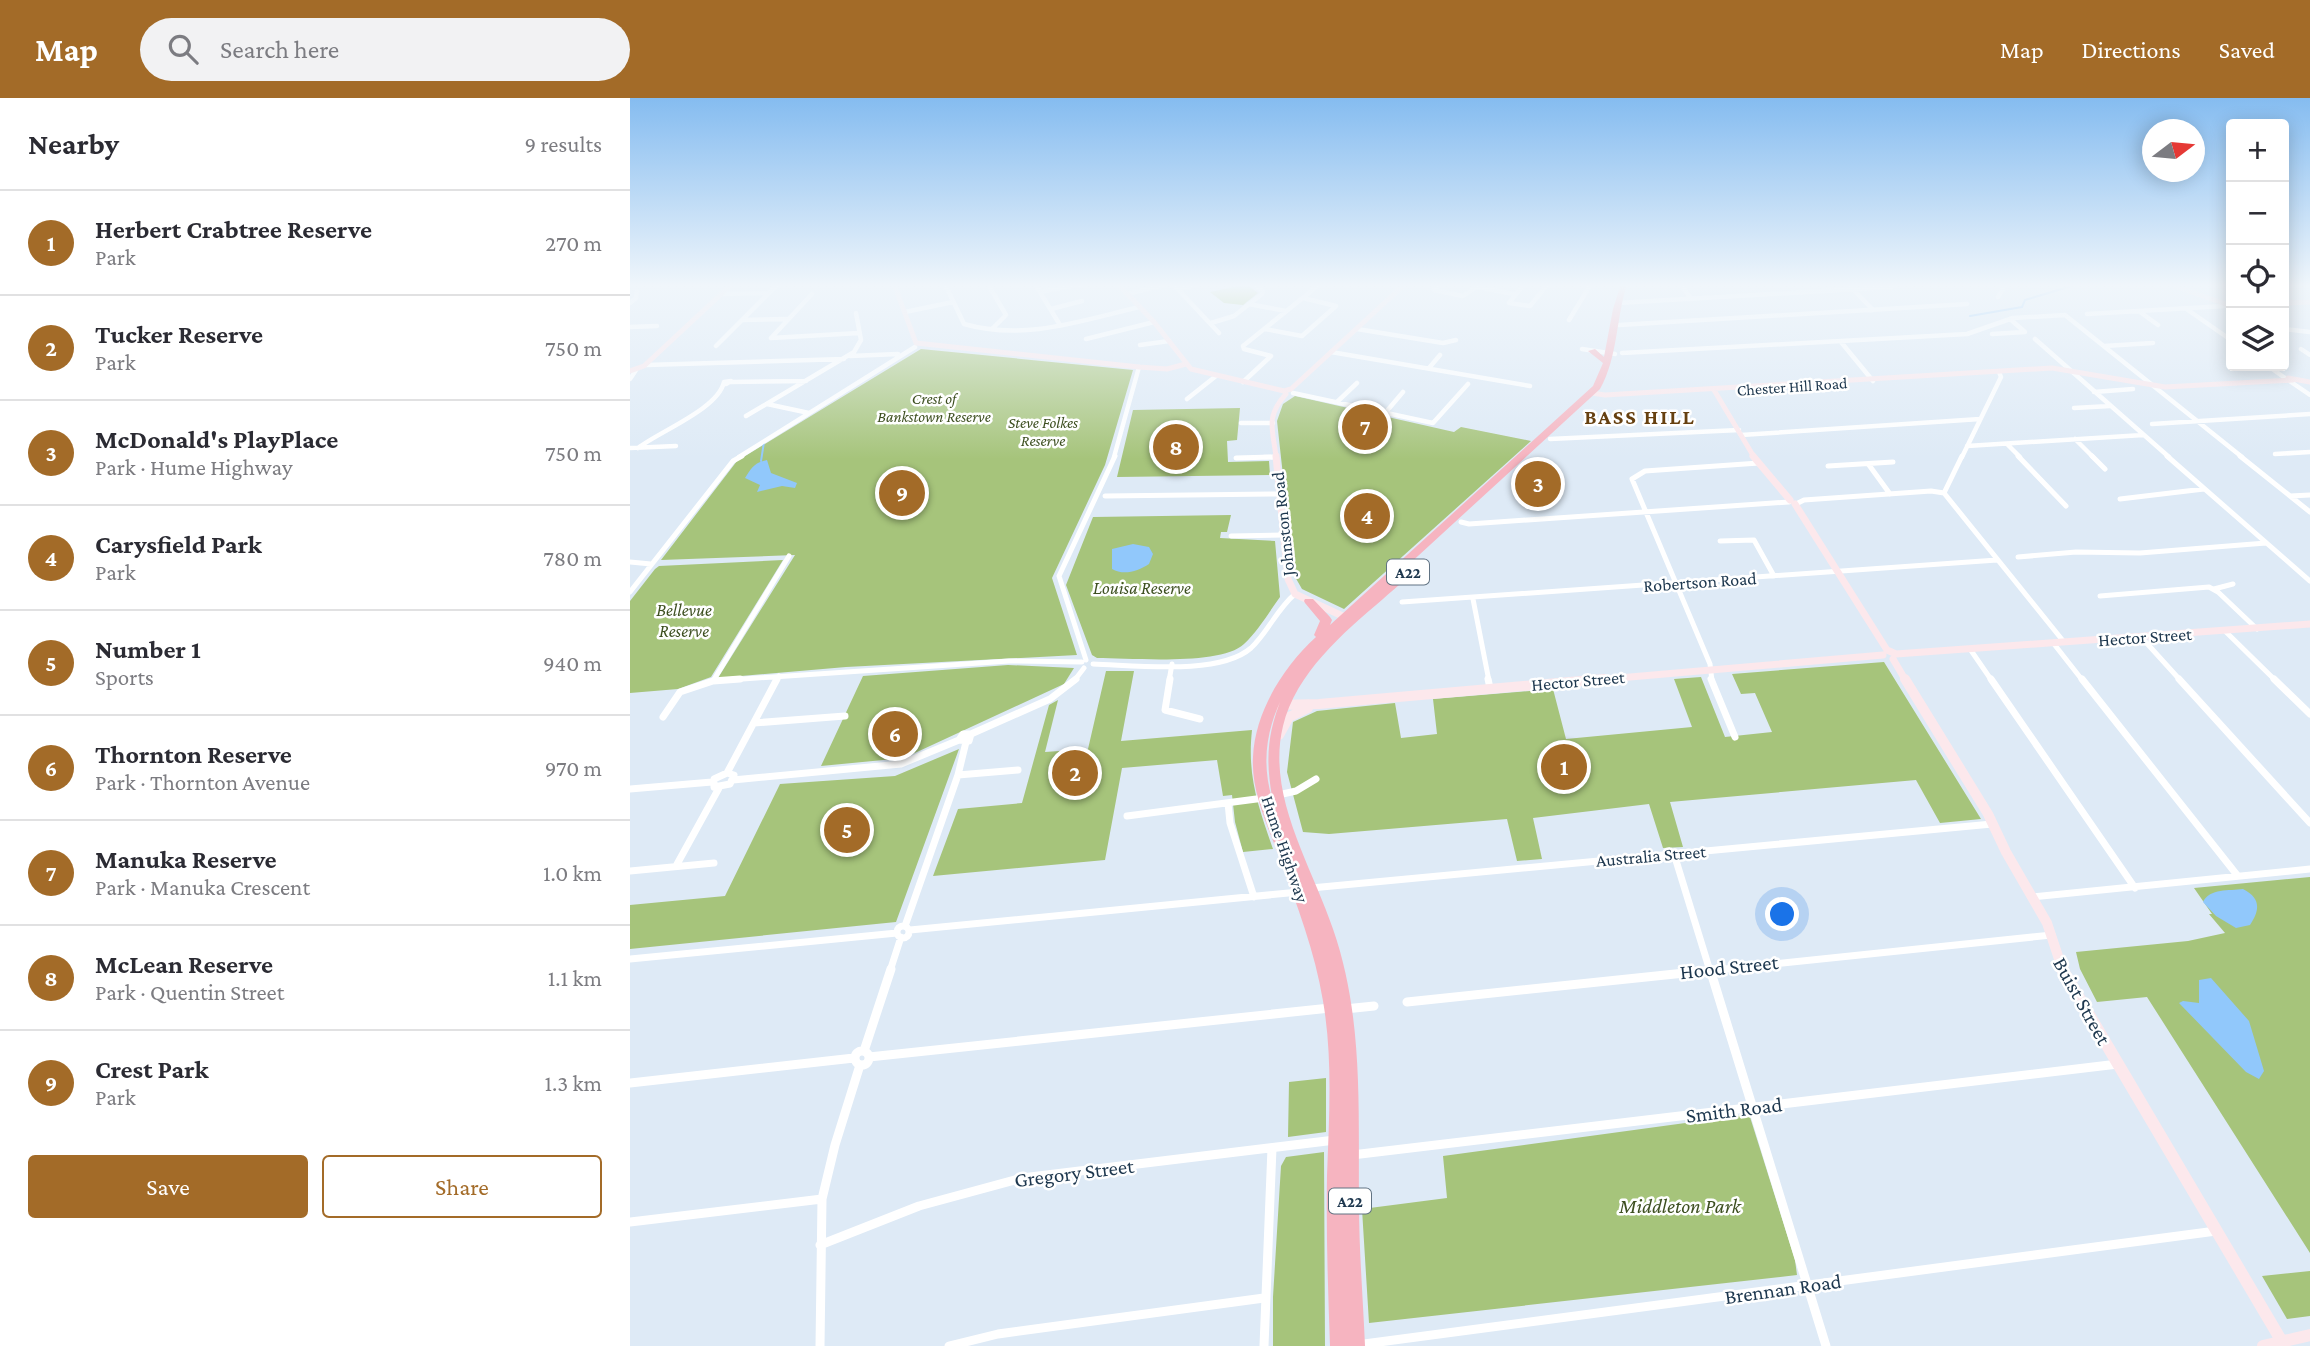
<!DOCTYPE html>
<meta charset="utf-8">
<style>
body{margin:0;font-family:"Crimson Pro",serif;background:#f2f2f3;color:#2b2b33}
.controls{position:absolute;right:21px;top:21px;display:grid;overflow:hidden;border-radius:7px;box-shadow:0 4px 18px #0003}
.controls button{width:63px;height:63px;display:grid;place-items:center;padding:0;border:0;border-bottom:2px solid #e1e1e2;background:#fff;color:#2b2b33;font:35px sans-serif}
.compass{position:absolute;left:1512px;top:21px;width:63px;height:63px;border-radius:50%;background:#fff;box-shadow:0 4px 18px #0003;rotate:74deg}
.you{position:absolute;left:1153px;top:817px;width:24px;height:24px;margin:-18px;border:5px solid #fff;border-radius:50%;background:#1a73e8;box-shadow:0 0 0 10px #1a73e833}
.badge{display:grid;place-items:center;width:46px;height:46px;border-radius:50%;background:#a36b28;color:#fff;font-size:23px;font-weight:700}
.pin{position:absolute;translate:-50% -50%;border:4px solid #fff;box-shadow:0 2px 7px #0006}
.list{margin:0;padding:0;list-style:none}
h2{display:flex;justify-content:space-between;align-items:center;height:91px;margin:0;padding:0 28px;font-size:30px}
h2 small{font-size:23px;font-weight:400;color:#7c7c81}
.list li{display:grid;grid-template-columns:46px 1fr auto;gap:21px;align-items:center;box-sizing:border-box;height:105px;padding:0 28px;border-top:2px solid #e1e1e2}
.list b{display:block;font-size:26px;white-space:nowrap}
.list p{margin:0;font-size:23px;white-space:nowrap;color:#7c7c81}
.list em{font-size:23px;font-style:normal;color:#7c7c81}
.actions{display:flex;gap:14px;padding:21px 28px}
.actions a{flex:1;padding:16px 0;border:2px solid #a36b28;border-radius:7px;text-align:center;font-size:24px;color:#a36b28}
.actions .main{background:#a36b28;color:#fff}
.icon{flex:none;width:38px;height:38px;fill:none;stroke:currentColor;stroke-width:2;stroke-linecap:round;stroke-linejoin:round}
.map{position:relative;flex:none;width:1680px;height:1248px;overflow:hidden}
header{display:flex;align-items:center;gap:42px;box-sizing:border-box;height:98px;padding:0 35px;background:#a36b28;color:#fff}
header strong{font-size:33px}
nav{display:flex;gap:38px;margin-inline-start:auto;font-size:24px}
.search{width:490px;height:63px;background:#f2f2f3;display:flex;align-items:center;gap:18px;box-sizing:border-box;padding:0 24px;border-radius:38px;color:#7c7c81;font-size:26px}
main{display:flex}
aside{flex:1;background:#fff}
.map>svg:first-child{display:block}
</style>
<header>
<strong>Map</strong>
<div class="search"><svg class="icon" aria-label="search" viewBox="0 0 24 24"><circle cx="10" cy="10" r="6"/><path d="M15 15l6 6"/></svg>Search here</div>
<nav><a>Map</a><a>Directions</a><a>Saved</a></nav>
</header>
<main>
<aside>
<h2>Nearby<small>9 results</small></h2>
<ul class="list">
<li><span class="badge">1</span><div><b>Herbert Crabtree Reserve</b><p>Park</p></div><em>270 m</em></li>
<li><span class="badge">2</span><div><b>Tucker Reserve</b><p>Park</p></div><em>750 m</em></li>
<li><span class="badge">3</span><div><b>McDonald's PlayPlace</b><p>Park · Hume Highway</p></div><em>750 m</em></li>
<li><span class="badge">4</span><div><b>Carysfield Park</b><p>Park</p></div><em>780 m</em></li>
<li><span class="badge">5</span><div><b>Number 1</b><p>Sports</p></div><em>940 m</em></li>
<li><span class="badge">6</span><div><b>Thornton Reserve</b><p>Park · Thornton Avenue</p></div><em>970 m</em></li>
<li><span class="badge">7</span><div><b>Manuka Reserve</b><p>Park · Manuka Crescent</p></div><em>1.0 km</em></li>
<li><span class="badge">8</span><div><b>McLean Reserve</b><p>Park · Quentin Street</p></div><em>1.1 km</em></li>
<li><span class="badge">9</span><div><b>Crest Park</b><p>Park</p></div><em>1.3 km</em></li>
</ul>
<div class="actions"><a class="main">Save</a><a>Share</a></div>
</aside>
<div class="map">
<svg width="1680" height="1248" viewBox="0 0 1680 1248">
<rect width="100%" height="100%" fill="#deeaf6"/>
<!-- green -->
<path fill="#a6c47b" d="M617,186L628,195L613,207L594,205L580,194Z
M291,251L503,272L475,367L422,480L447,557L216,569L88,580L165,457L31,462L107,363Z
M665,298L824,334L831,329L901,343L714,511L672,491L664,477L647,323L653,306Z
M610,310L607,342L597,343L598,364L639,363L640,377L487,379L503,312Z
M601,417L597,434H591L590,440L645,443L650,499C639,514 628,533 614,546C591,568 501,560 467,560L462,557L436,487L463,419Z
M153,462L81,579L48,591L0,595V503L25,471L29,468Z
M1254,564L1351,721L1310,725L1286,682L1040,704L1053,749L1033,750L1019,706L903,720L912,761L887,763L877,721L699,736L673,734L657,674L663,624L687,613L765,605L771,640L807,636L803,601L923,591L936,641L1062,629L1044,581L1071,579L1095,639L1142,634L1125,595L1111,596L1102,576Z
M378,567L444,570L434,586L274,660L191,668L233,578Z
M476,573H504L491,643L622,632C617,678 628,708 643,751L613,754L605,724L602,697L593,698L587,662L492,670L475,762L303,778L328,711L392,705L419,607L428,602L415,654L458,651Z
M329,651L266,824L0,851V807L95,798L150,686L265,678Z
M1680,779V1155L1517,899L1467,904L1450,871L1446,854L1558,843L1595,835L1579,816H1582L1564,790Z
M696,980V1034L658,1039L659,984Z
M1114,1017L1120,1019L1165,1162L1167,1177L739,1225L732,1111L817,1100L813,1058Z
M694,1054L695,1248H643V1199L651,1068L656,1059Z
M1680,1173V1218L1657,1221L1632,1178Z"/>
<!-- water -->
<path fill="#91c8fb" d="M137,362L141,375L167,385L165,390L152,388L127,394L130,387L115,380C121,371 123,365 137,362Z
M503,446L519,449L523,456L519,466C508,473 494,478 482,471V451Z
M1613,791C1631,800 1630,812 1620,827L1606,830L1586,818L1573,804C1580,790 1599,793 1613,791Z
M1581,880L1619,923L1634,973L1629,981L1616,974L1549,905L1553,903L1569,905V882Z"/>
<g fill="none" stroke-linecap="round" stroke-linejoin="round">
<!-- stream -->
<path stroke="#91c8fb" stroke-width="2" d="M1340,218L1392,209L1395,202L1448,186
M131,363L134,344"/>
<!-- street-far3 -->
<path stroke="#fff" stroke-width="4.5" d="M315,186L334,226C394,243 450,223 509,209
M358,186L376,217L362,231
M405,186L430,227
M543,186L589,235
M712,186H725
M809,186L804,192L833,198L846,189
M849,186L846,189L884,196
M894,186L879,205L900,208L918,186
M1051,186L1061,201
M1218,186L1243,212
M549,191L569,186
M410,194L452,186
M91,196L139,195
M182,196L141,240L229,235
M497,196L538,186
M1368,199L1376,186
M0,205L6,200L7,193
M987,205L1262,189
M619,206L656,213
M1555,210L1601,242
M421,211L452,203
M275,214L323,204
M1510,214L1528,227
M1457,216L1595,208
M112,222L157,221
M939,222L961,186
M581,225L604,218L632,196L633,193L623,186
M989,227L1337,206
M0,229L27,228
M635,231L672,238L706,208L673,200
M727,231L813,245L826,242
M1654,231L1680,234
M1362,236L1395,234L1380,221
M456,241L524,224
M1405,241L1539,359
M1211,244L1243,283
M510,247L539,243
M86,248L148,186
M1474,248L1523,245
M952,251L985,256
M1671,251L1680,257
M701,254L900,288
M992,255L1337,236L1383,220L1435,217L1612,359
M220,258L268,256
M16,267L214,261
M1638,268L1655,280
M799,270L810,257
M0,281L6,272
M101,284L176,283
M613,284L641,258L614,251L613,248L690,186
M1661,284L1680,297
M1464,294L1503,291
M663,295L803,325L838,286
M557,301L586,278
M707,304L727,285
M137,306L179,315
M1444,310L1480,308
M756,314L773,294
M116,318L224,254L231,242L226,215
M611,325H643
M1522,326L1680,316
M1111,337L1350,321
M920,341L1109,332
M1445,341L1463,359
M1377,346L1390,359
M1337,348L1513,337
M0,350L46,348
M8,350C30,333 88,311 94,284L101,283L96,286
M1645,356L1680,354
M109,359L285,249
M484,359L509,269
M634,359H646
M1332,359L1371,279L1369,274"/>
<!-- street-far2 -->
<path stroke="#fff" stroke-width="5" d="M1388,358L1436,408
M1462,358L1475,371
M1537,358L1680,483
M1610,358L1680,414
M606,360L646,359
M1239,367L1260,396
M1198,368L1263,364
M1314,395L1434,544
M1314,395L1332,358
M475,398L649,396
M1660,398L1680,397
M1490,401L1574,391
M1166,406L1174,402L1301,393L1314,395
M831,424L839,426L1159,404
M601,438L653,437
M1090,443L1124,442L1144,478
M1388,459L1446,454L1510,455L1636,445
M0,464L21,466
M1584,491L1603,486
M0,494L103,363L112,358
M1470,498L1579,489L1588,494L1627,531
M843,501L859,583
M772,504L1367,462
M1595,533L1646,583
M1512,540L1551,583
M1424,546L1453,583
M1340,551L1362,583
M456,562L429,478L485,358
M463,566C504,567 589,578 621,550C638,534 647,511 665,496
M83,583L159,458
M84,583L379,563L452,564
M146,583L149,578
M444,583L454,570
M539,583L542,566
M1082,583L1080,566L1002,381L1015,373L1129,365"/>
<!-- street-far1 -->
<path stroke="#fff" stroke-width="7" d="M540,581L535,612L570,621
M858,581L860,590
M1081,581L1105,639
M1361,581L1505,790
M1452,581L1607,777
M1549,581L1680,725
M1644,581L1680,616
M33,619L50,594L83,583L110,581
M124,625L215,618
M333,636H341L339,643L329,642Z
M341,636L420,601L446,581
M97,675L147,581
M97,675L104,677L100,686L84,689V681Z
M328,677L388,672
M103,682L271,666L329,642
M0,691L82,684
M648,697L666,693L686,681
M598,705L600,725L624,799
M497,718L634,700
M1044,756L1080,873
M46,768L89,690
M0,773L84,765
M681,790L1362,726
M1401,799L1680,771
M267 834a6 6 0 1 1 12 0a6 6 0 1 1-12 0Z
M275,828L328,677L336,644
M280,832L669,794
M0,861L267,835
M260,873L271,839
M1076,873L1422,837"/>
<!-- street -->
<path stroke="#fff" stroke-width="9" d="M1080,871L1196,1248
M777,904L1093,871
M715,911L744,908
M225 960a7 7 0 1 1 14 0a7 7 0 1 1-14 0Z
M234,953L261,871
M239,959L700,910
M0,985L224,960
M722,1057L1488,966
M0,1124L192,1101
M190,1147L289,1108L392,1080L705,1042
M190,1248L192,1101L205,1047L230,967
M319,1248L368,1236L634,1200
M634,1248L642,1050
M719,1248L1586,1133"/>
<!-- secondary-far3 -->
<path stroke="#fce8ec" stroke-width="5" d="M264,186L286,245
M488,186L524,224L561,271L654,293L661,291
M991,186L999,187
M1539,186L1601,208
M1654,205L1680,204
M286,245L509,269L537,271L556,266
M0,273L14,268L102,186
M1658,280L1680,284
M661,291L775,186
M1084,292L1124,359
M962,295L975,297L1422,270L1535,289L1663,282
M646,359C643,331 635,319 656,296"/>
<!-- secondary-far2 -->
<path stroke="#fce8ec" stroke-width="7" d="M646,358L658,481L665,496L719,521
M1123,358L1160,402
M1165,406L1257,552
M1257,552L1266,556L1680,526
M1263,561L1276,583
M954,583L1253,557"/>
<!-- secondary-far1 -->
<path stroke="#fce8ec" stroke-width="10" d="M1275,581L1358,716L1376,754L1417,825L1433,873
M648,607L689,606L974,581
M649,637L659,619L678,610"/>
<!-- secondary -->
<path stroke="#fce8ec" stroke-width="12" d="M1432,871L1651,1242
M1633,1248L1680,1237"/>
<!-- highway -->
<path fill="#f6b4c0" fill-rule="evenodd" d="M991,186H997C986,220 988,259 970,291L776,469L787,462L792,465C781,478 766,489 753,501C713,535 666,575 653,628C636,698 682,768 703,831C734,920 728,1012 729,1105C729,1153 733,1200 735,1248H700C698,1191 696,1135 697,1078C699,1020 703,961 693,903C685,854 667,807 650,761C638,728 621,694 623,659C625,614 653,569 686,539L684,537L690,523L675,505L674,503L675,501H683L700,519L702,522L700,527L963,288L973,265L958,253L965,251L974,259L983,211ZM650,604C636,641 636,666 643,704C632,669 635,637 650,604Z"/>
</g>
<!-- sky -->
<linearGradient id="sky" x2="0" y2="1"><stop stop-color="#85bcf0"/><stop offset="0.52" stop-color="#f0f6fb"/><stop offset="1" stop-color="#f0f6fb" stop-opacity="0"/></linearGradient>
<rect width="1680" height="361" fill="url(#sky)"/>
<g text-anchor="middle" stroke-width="5" stroke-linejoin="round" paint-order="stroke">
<!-- far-street labels -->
<g font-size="16" fill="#1d374e" stroke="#fff">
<text transform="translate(1162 288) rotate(-4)" y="6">Chester Hill Road</text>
</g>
<!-- far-park labels -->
<g font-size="16" font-style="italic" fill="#3d4f20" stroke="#fff">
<text x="304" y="306">Crest of<tspan x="304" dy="18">Bankstown Reserve</tspan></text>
<text x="413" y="330">Steve Folkes<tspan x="413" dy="18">Reserve</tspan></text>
</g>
<!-- shield labels -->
<g fill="#fff" stroke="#617383" stroke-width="2">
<rect x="757" y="461.5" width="42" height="25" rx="5"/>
<rect x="699" y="1090.5" width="42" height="25" rx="5"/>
</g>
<g font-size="16" font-weight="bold" fill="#1d374e">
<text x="778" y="480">A22</text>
<text x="720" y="1109">A22</text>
</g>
<!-- street labels -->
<g font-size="18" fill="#1d374e" stroke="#fff">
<text transform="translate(653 426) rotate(-96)" y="6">Johnston Road</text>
<text transform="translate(1070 484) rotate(-4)" y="6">Robertson Road</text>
<text transform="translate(1515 539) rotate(-4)" y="6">Hector Street</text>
<text transform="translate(948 583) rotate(-5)" y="6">Hector Street</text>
<text transform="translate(655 751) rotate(71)" y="6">Hume Highway</text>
<text transform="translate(1021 758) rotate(-5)" y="6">Australia Street</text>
</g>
<!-- park labels -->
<g font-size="18" font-style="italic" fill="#3d4f20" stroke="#fff">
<text x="512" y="496">Louisa Reserve</text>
<text x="54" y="518">Bellevue<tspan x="54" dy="21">Reserve</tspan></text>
</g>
<!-- far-district labels -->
<g font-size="21" font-weight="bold" letter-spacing="2" fill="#664010" stroke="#fff">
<text x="1010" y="326">BASS HILL</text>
</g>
<!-- near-street labels -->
<g font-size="21" fill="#1d374e" stroke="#fff">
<text transform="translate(1099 869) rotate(-6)" y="7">Hood Street</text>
<text transform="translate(1452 903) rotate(61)" y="7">Buist Street</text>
<text transform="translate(1104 1012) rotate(-7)" y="7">Smith Road</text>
<text transform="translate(444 1075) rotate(-7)" y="7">Gregory Street</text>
<text transform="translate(1153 1191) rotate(-8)" y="7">Brennan Road</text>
</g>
<!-- near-park labels -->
<g font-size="21" font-style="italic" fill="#3d4f20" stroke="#fff">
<text x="1050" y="1115">Middleton Park</text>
</g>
</g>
</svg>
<div class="controls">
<button>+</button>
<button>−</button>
<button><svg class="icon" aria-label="locate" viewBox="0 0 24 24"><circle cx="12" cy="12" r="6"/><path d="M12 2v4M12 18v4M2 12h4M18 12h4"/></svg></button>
<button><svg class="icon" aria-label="layers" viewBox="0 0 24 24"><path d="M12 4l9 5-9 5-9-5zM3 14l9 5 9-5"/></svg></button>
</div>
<svg class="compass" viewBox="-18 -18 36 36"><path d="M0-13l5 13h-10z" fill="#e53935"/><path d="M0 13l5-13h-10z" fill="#7c7c81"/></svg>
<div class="you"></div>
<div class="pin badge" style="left:934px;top:669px">1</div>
<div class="pin badge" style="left:445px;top:675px">2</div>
<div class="pin badge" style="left:908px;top:386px">3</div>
<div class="pin badge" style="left:737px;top:418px">4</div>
<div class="pin badge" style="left:217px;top:732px">5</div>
<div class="pin badge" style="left:265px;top:636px">6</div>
<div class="pin badge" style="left:735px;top:329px">7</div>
<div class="pin badge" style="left:546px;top:349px">8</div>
<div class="pin badge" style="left:272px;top:395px">9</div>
</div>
</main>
